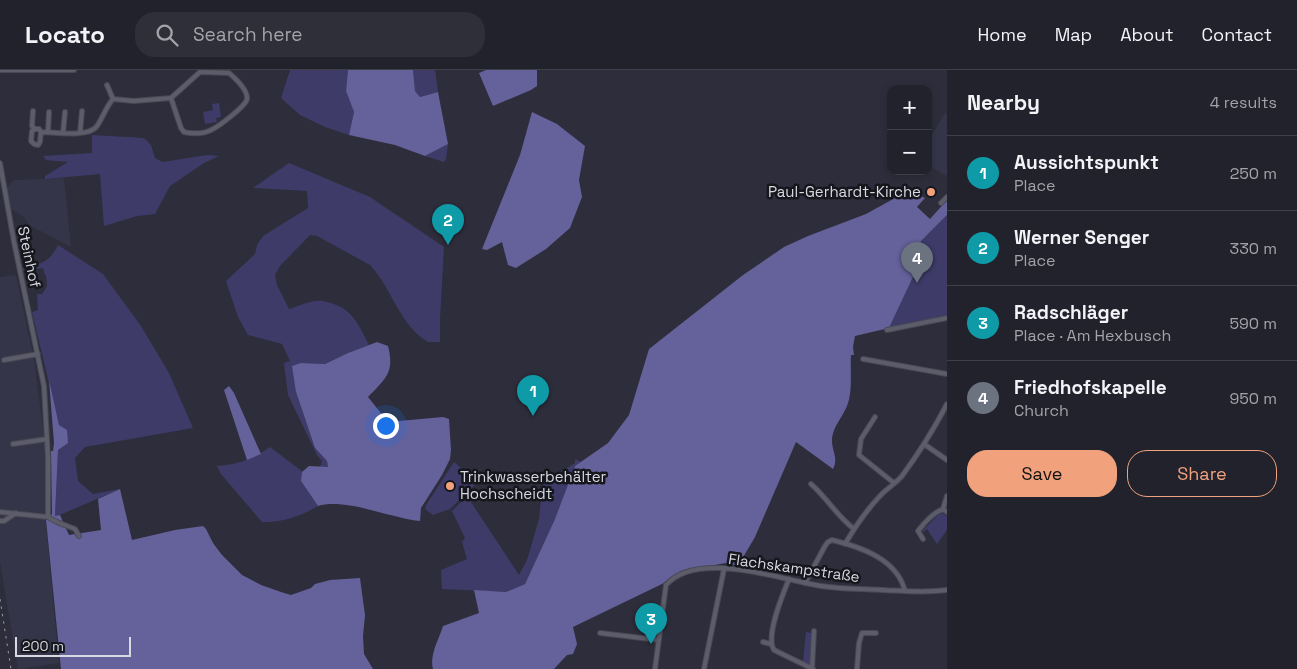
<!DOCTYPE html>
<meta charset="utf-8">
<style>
body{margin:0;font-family:"Space Grotesk",sans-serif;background:#2e2f38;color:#f1f3f6}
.controls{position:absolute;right:15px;top:15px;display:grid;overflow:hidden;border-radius:10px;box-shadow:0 2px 8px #0003}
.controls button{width:45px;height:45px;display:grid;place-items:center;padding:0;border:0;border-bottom:1px solid #3f3f48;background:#22222c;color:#f1f3f6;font:25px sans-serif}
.scale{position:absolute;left:15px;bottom:12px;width:116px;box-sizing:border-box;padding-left:5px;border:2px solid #d9d9e2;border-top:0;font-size:14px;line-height:18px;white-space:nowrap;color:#d9d9e2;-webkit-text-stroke:4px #16161d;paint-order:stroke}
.you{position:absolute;left:385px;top:355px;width:18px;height:18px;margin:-12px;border:4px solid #fff;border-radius:50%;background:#1a73e8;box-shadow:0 0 0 8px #1a73e833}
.badge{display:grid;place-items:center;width:32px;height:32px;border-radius:50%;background:#f1a17c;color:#fff;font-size:16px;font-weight:700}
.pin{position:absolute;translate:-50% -41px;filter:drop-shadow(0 1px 2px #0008)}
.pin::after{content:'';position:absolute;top:26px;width:18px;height:15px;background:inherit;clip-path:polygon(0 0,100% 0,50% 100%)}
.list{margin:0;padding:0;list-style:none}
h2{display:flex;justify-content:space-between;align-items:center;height:65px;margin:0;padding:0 20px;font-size:21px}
h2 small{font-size:16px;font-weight:400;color:#a2a4a9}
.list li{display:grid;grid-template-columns:32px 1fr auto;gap:15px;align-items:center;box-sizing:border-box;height:75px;padding:0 20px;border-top:1px solid #3f3f48}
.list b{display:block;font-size:19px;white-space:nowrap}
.list p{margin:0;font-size:16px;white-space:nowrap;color:#a2a4a9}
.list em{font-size:16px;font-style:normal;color:#a2a4a9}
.actions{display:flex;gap:10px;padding:15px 20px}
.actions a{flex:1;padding:11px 0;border:1px solid #f1a17c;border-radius:20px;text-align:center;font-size:18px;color:#f1a17c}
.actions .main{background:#f1a17c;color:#111}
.icon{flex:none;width:28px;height:28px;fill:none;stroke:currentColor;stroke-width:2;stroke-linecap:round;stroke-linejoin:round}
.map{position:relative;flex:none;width:947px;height:599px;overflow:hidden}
header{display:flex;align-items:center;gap:30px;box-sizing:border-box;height:70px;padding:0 25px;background:#22222c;border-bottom:1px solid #3f3f48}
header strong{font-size:24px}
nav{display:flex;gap:28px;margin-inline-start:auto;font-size:18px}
.search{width:350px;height:45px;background:#2e2f38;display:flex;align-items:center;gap:12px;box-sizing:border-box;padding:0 18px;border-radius:20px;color:#a2a4a9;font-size:19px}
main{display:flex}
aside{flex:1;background:#22222c}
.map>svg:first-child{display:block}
</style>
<header>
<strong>Locato</strong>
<div class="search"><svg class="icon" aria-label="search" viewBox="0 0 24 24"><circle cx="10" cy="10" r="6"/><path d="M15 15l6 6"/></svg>Search here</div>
<nav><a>Home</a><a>Map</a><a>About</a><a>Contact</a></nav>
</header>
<main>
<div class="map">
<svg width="947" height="599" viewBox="0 0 947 599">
<rect width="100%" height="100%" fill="#2e2d3b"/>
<!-- built -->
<path fill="#353549" d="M945,43L947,44V106L928,96V71Z
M64,108L71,177L29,155L24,147L11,139L7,118L14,110Z
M14,205L16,206L34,289L45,374V444L59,593L18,599L0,492V207Z"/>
<!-- green -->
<path fill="#3e3b69" d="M290,0H348L346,21L354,42L349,65L325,57L300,45L281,28Z
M413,0H435L438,22L420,27L415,21Z
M219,33L221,47L216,48L217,52L205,54L203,42L213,40L212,34Z
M92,65L144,68L151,75L155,88L163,92L207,85L219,86L204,93L170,116L155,144L137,146L104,156L100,104L45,109V106L68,92L46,90L43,86L92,83Z
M448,74L446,89L444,92L425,86Z
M289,93L370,127L444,177L440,249V272H428C399,255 392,218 370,195L317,166L310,165L280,196L275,205L277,215L289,239C296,237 304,233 311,232C317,230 322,231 327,232C353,238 358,254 369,275L348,283L325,294L301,293L296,322L315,378L327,391L328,397H320L322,391L317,385L288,325L284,293L290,291L282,274L248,265L238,247L226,211L255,184L257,175L263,166L308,138L307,121L253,118Z
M947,145V246L889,258L913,207L921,171Z
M58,175L103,204L141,256L169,303L193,358L85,377L75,388L78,411L93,424L120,419L55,447L59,355L32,242L38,240L37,224H42L47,216L46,205H45L43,198L23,201V198C41,194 49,193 58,175Z
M270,377L303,402L301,411L318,436C301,446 282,453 262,452L221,404L217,396C237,395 253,389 270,377Z
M575,389L581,392L575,396L555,449L525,514L506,522L442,519L441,500L467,489L462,472L465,468L452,441L467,426L519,505L527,490L539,449L542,419L544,412L575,393Z
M454,392L478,412L450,439L433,445L425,439L426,435Z
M942,443L947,446V460L937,474L927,459L923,462L922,461L938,445Z
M806,562L811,563L813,569L811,593L808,594L803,592Z"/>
<!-- forest -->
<path fill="#64619b" d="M348,0H413L415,21L420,27L438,22L448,74L425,86L395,75L349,65L354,42L346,21Z
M486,0H537V16L531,20L493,36L479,3Z
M532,42L557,54L585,76L579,110L582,127L570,158L546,179L516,198L508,195L502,172L487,180L482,179L520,85Z
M902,117L925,128L917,137L930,149L947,130V145L921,171L913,207L889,258L855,266L853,277L854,285H851C850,301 853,321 847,336C842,348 834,355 832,368C831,380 839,388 833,399L796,372L755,467L738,496L726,493L681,501L662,514L573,557L577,574L573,584L567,585L554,599H433C429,586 439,569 443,556L479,543L474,520L506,522L525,514L555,449L575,396L608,373L629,345L649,279L743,205L784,177L808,166L866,144L895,128Z
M377,272L388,276C395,303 385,309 368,327L388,352L443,347L449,349L451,380L450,389L442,405L421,438L420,451C390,448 346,428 318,436L301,411L302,402L309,396L328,397L327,391L315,378L296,322L292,296L301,293L325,294L348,283Z
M49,310L59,355L67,360L68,373L58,380L55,446L60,445L69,465L101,460L98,429L120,419L132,470L175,460L203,456L206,459L213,473L222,485L242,505L261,515L284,523L291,525L311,518L315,514L330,510L360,508L365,545L363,566L364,584L373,599H61L46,450L52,444L51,381H53L54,373Z
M229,316L234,323L261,384L247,390L224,320Z"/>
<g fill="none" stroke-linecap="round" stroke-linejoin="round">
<!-- street casing -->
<g stroke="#494954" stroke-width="6">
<path id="street" d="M0,0H74
M107,15L113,29
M171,28L181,58L184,62C192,64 204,64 211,60C218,57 246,36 247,29C248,20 236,9 229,3L200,2
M33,41L32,56L35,59
M41,62L40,72L38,75L34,74L31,71L32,61L35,59H39L41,62C54,62 89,68 97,56C103,47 106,37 113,29L134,31L171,28L200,2
M48,62L49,42
M63,63L65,42
M80,63L82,41
M0,93L14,172L44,316L48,388V447
M941,133L947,127
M887,260L947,248
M863,289L947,304
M4,290L38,284
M875,347L861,369L859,385L894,413
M13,374L47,369
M924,374L947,390
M811,414C827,428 837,446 854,459
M947,426L943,439L947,442
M0,442L48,447L57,452L75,459L79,466
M0,451H4L16,443
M923,469L918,461C924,453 933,443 943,439
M845,474C855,457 866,441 879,427C886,419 895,414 902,406C919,383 934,359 947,334
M789,509C783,524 765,566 774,580L813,599
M805,513L825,476L828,472L832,470C861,477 897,489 905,521
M600,563L659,570
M763,572L771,574
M655,599L666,515C697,479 782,510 821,516C841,519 862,519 882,520C904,521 926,523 947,520
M704,599L724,499
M812,599L814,561
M857,599L859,573L862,563H876"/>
</g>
<!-- street -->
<use href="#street" stroke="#5c5c6b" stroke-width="4"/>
<!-- rail -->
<path stroke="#9b9aa5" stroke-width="1" stroke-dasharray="2.5 5" stroke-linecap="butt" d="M0,529L11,599"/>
</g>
<!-- markers -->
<g fill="#f1a17c" stroke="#16161d" stroke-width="2">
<circle cx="931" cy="122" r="5"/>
<circle cx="450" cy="416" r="5"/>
</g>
<g text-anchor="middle" stroke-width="5" stroke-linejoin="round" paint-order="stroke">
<!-- poi labels -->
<g font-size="15" fill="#d9d9e2" stroke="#16161d" text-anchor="end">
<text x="921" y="127">Paul-Gerhardt-Kirche</text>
<text x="460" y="412" text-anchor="start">Trinkwasserbehälter<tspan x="460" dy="17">Hochscheidt</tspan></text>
</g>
<!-- street labels -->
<g font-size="15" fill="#d9d9e2" stroke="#16161d">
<text transform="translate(29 187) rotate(78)" y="5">Steinhof</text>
<text transform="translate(794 498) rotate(8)" y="5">Flachskampstraße</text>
</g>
</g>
</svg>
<div class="controls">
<button>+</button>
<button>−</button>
</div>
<div class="scale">200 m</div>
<div class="you"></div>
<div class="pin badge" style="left:533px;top:346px;background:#0f9aa8">1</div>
<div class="pin badge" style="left:448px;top:175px;background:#0f9aa8">2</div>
<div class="pin badge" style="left:651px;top:574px;background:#0f9aa8">3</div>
<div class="pin badge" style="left:917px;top:213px;background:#6b7280">4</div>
</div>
<aside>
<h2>Nearby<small>4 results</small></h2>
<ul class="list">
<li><span class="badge" style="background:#0f9aa8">1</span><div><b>Aussichtspunkt</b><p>Place</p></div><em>250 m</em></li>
<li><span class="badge" style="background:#0f9aa8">2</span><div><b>Werner Senger</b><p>Place</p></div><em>330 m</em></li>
<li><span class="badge" style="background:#0f9aa8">3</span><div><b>Radschläger</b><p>Place · Am Hexbusch</p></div><em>590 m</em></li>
<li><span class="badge" style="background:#6b7280">4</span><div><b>Friedhofskapelle</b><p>Church</p></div><em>950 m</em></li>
</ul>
<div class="actions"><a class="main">Save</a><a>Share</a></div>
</aside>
</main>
